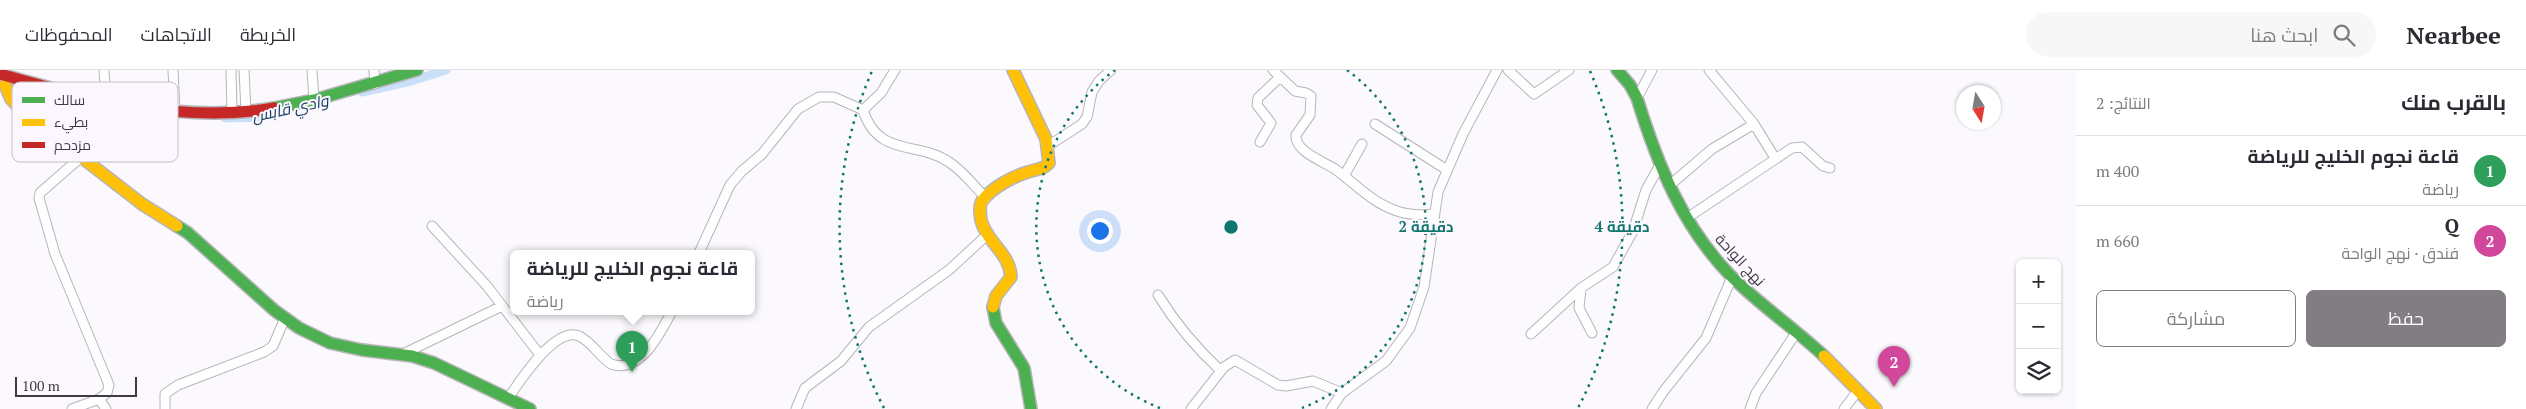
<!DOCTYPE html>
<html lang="ar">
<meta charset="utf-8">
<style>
body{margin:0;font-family:"PT Serif",Cairo,serif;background:#f7f7f7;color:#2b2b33;direction:rtl}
.controls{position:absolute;right:15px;bottom:15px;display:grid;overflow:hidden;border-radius:8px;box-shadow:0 1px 4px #0004}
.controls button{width:45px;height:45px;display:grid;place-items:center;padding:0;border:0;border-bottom:1px solid #e1e1e2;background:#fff;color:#2b2b33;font:25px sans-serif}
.compass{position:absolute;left:1956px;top:15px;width:45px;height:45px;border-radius:50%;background:#fff;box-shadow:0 1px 4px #0004;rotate:169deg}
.scale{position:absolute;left:15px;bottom:12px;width:122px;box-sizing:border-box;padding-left:5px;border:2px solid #3f3a42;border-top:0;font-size:14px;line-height:18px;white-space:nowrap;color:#3f3a42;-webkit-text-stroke:4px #fcf7ff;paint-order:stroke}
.you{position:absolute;left:1099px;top:160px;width:18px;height:18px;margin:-12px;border:4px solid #fff;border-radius:50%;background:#1a73e8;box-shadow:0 0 0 8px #1a73e833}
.badge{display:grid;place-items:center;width:32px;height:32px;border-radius:50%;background:#817d83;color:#fff;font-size:16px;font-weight:700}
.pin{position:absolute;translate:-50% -41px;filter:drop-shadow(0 1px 2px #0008)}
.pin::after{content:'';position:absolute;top:26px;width:18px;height:15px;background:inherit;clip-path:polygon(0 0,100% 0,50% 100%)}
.popup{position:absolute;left:510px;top:180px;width:245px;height:65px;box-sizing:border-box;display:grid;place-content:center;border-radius:8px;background:#fff;filter:drop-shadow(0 1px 4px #0005);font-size:16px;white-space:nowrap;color:#7c7c81}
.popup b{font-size:19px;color:#2b2b33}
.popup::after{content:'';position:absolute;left:50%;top:100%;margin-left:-10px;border:10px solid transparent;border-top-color:#fff}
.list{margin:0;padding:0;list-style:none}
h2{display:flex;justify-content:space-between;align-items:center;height:65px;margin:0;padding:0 20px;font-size:21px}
h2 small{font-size:16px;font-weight:400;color:#7c7c81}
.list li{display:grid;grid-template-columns:32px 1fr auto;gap:15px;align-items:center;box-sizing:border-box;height:70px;padding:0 20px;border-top:1px solid #e1e1e2}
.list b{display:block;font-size:19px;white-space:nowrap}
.list p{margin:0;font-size:16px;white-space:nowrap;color:#7c7c81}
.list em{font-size:16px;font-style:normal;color:#7c7c81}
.actions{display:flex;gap:10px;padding:15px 20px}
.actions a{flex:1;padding:11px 0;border:1px solid #817d83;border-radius:8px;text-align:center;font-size:18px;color:#817d83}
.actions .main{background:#817d83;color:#fff}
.icon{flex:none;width:28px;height:28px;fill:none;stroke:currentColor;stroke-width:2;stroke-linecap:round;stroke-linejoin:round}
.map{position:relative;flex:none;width:2076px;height:339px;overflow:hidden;direction:ltr}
header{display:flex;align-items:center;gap:30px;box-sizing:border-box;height:70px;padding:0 25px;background:#fff;border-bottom:1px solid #e1e1e2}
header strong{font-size:24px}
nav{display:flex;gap:28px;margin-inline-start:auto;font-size:18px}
.search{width:350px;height:45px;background:#f7f7f7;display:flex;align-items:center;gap:12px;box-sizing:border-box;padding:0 18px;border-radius:28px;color:#7c7c81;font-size:19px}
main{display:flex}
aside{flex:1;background:#fff}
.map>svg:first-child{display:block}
</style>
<header>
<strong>Nearbee</strong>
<div class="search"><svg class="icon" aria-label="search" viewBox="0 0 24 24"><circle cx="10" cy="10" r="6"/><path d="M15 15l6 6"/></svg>ابحث هنا</div>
<nav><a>الخريطة</a><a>الاتجاهات</a><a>المحفوظات</a></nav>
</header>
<main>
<aside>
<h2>بالقرب منك<small>النتائج: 2</small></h2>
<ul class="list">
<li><span class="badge" style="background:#2e9e5b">1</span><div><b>قاعة نجوم الخليج للرياضة</b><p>رياضة</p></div><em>400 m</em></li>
<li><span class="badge" style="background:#d1479c">2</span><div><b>Q</b><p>فندق · نهج الواحة</p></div><em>660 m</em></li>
</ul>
<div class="actions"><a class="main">حفظ</a><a>مشاركة</a></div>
</aside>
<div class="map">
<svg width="2076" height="339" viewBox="0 0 2076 339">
<rect width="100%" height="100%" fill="#fbf9fd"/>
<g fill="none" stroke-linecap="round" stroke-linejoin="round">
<!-- canal -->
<path stroke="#c9e0f8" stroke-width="9" d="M13,18L46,22
M362,22L411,11L446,0
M225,48L263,47L279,43"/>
<!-- street casing -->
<g stroke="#b8b5ba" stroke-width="11">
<path id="street" d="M104,0L106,31
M173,0L175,41
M231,0L232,42
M244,0L246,41
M312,0L314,30
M374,0L375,14
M1273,0L1295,21L1306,23L1311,26L1310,45L1296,65C1294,81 1324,92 1335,99C1357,115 1373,134 1400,142C1410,145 1423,145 1434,144
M1508,0L1534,24L1569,0
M1709,0L1754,54L1775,88
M1637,28L1652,0
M863,40C878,88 919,71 949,92C963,101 974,116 986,128
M1375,54L1447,100
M1260,72L1271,53L1257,35L1258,28L1280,7
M1048,76L1082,54L1087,47L1092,22L1099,11L1111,0
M81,87L40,123L39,128L55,184L109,315L107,323L99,329
M1344,106L1362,74
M1670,115L1712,79L1754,54
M1687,148L1792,78L1802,77L1823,96L1830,98
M432,156L487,216L540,285
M699,183L730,115L742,101L762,84L798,39L819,27H834L863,40L881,23L895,0
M1581,218L1579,238L1592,263
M1158,225C1176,254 1196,278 1221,301
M1531,264L1581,218L1613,197L1633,161L1646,120L1661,93
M403,284L502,236
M509,327C520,311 555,256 579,266C592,272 599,286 611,294C641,305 661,261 672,241
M72,339L99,329L106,339
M165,339V324L178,315L264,282L273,276L285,248
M796,339L805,318L841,291L869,257L949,200L987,165
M1191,339L1224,297L1235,290L1278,315L1286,316L1313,311L1342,323
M1331,339L1342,323L1386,291L1410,258L1424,217L1438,122L1463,64L1497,0
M1652,339L1663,322L1706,268L1732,207
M1750,339L1756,323L1796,263
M1844,339L1856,323"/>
</g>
<!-- fast casing -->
<g stroke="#b8b5ba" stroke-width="14">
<path id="fast" d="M1617,0L1630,15L1637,28C1657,93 1682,156 1731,206C1760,235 1794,258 1824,286
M274,38L314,30L417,0
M177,156L188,163L274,240L299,258L330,273L362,280L412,286L434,293L530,339
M993,237L996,253L1024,298L1031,339"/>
</g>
<!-- slow casing -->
<g stroke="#b8b5ba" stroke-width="14">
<path id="slow" d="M5,15L11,29L23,42L142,134L177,156
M993,237L996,226L1011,207C1010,183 986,172 981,150C980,143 979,136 982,131C991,118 1014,106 1028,102C1036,99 1043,100 1049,93L1046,69L1013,0
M1824,286L1876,339"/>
</g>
<!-- jam casing -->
<g stroke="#b8b5ba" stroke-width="14">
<path id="jam" d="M0,4C87,29 182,54 274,38"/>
</g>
<!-- street -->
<use href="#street" stroke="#fefeff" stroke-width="9"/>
<!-- fast -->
<use href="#fast" stroke="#4caf50" stroke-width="11"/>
<!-- slow -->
<use href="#slow" stroke="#ffc107" stroke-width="11"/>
<!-- jam -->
<use href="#jam" stroke="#c62828" stroke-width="11"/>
</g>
<!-- distance rings -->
<g fill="none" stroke="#0f766e" stroke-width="2.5" stroke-dasharray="2.5 5">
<path d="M1160 338A195 195 0 0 1 1115 0M1347 0A195 195 0 0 1 1302 338"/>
<path d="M884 338A391 391 0 0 1 872 1M1590 1A391 391 0 0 1 1578 338"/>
</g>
<g text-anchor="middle" stroke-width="4" stroke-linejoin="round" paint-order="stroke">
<!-- street labels -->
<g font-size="15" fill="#3f3a42" stroke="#fcf7ff">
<text transform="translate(1740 190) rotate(47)" y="5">نهج الواحة</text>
</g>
<!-- water labels -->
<g font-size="16" font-style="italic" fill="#164062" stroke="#fcf7ff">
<text transform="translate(290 38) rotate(-12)" y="6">وادي قابس</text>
</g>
</g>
<!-- legend -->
<rect x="12" y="12" width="166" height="80" rx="8" fill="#fcf7ff" stroke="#c3bec6" stroke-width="1"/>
<rect x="22" y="27" width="23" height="6" fill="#4caf50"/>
<rect x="22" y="49" width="23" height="7" fill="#ffc107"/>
<rect x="22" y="72" width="23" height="6" fill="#c62828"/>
<g font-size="14" fill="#3f3a42">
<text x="54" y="35">سالك</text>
<text x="54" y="57">بطيء</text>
<text x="54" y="80">مزدحم</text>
</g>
<circle cx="1231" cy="157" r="8" fill="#0f766e" stroke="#fcf7ff" stroke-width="2.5"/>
<g font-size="15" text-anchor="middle" font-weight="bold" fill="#0f766e" stroke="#fcf7ff" stroke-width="4" stroke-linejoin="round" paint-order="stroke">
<text x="1426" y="162">2 دقيقة</text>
<text x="1622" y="162">4 دقيقة</text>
</g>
</svg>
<div class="controls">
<button>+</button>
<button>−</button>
<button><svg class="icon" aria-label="layers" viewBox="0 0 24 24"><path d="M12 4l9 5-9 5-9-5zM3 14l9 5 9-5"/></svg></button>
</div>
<svg class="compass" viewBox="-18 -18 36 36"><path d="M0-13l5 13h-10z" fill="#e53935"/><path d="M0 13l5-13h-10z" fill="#7c7c81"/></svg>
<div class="scale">100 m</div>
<div class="you"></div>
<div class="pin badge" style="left:632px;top:302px;background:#2e9e5b">1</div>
<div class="popup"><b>قاعة نجوم الخليج للرياضة</b>رياضة</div>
<div class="pin badge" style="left:1894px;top:317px;background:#d1479c">2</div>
</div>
</main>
